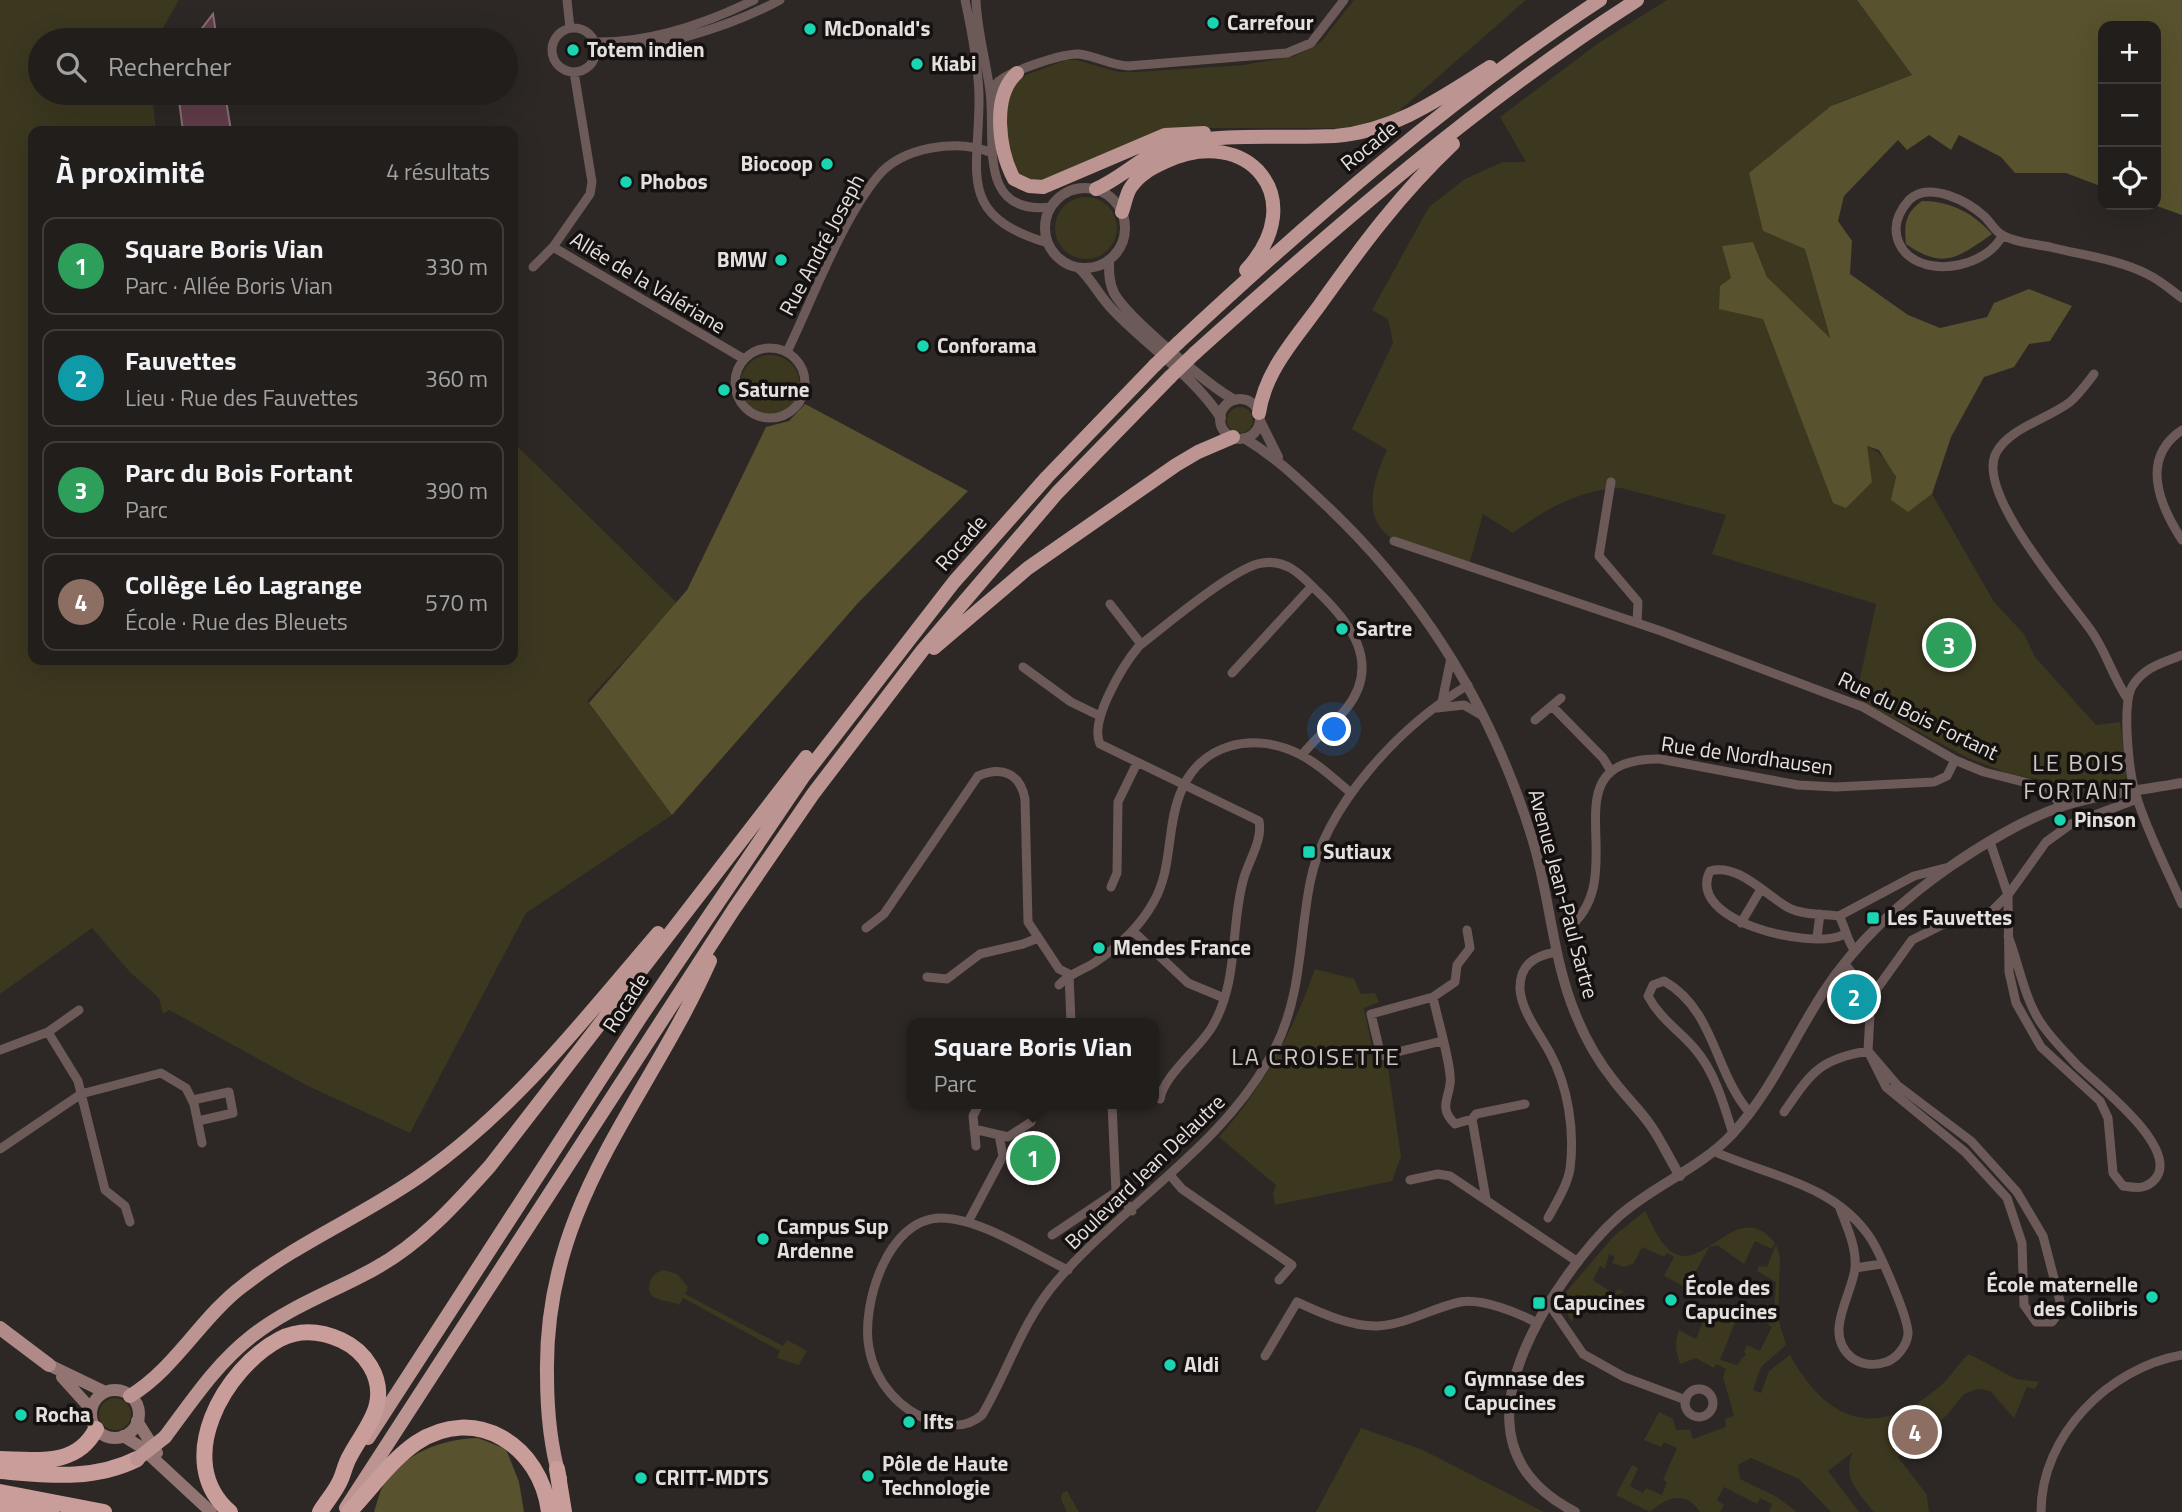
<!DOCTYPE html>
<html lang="fr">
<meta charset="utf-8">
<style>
body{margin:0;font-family:"Titillium Web",sans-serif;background:#2a2725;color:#f1f3f6}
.controls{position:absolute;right:21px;top:21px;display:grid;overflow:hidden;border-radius:14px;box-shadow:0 7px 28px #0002}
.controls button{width:63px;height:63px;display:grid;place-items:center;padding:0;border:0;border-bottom:2px solid #3f3c3b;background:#221e1c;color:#f1f3f6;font:35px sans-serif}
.you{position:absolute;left:1335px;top:730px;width:24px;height:24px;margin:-18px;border:5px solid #fff;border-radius:50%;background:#1a73e8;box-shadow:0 0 0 10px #1a73e833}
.badge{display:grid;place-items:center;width:46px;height:46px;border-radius:50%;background:#19d5b2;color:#fff;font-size:23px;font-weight:700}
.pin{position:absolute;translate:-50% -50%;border:4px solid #fff;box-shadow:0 2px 7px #0006}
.popup{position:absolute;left:907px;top:1018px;width:252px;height:91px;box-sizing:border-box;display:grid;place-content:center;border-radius:14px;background:#221e1c;filter:drop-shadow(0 2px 5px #0005);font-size:23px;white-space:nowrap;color:#a2a2a3}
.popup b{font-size:26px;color:#f1f3f6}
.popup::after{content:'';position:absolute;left:50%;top:100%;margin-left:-14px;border:14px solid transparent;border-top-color:#221e1c}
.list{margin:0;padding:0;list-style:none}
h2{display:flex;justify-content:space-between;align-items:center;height:91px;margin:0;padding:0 28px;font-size:30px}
h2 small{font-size:23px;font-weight:400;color:#a2a2a3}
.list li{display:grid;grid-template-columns:46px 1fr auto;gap:21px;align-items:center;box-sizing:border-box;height:98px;margin:0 14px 14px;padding:0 14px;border:2px solid #3f3c3b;border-radius:14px}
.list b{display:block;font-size:26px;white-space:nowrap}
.list p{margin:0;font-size:23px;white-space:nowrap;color:#a2a2a3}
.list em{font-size:23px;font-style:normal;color:#a2a2a3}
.icon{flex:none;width:38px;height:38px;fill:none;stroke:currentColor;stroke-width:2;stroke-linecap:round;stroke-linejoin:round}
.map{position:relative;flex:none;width:2182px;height:1512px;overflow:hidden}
.search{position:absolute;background:#221e1c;box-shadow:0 7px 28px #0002;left:28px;top:28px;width:490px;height:77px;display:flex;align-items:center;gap:18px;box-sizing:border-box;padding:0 24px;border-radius:38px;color:#a2a2a3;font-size:26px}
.panel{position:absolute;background:#221e1c;box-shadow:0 7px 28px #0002;left:28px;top:126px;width:490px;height:539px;border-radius:14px}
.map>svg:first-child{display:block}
</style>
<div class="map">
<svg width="2182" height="1512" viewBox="0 0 2182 1512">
<rect width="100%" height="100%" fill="#2d2825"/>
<!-- green -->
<path fill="#3c371f" d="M0,0H179L156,40H40V93H152L156,131H33V660H513V442L677,603L587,701L672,815L526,913L410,1133L308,1086L169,1010L163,1014L159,998L130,972L92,928L0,994Z
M1354,0H1526L1391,118L1360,128H1192L1052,182L1025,179L1014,171L1009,161L1006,100L1017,82L1026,75L1066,60H1077L1118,72H1137L1244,65L1295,56L1321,42Z
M1667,0H1857L1912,75L1835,104L1763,231L1805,248L1830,340L1767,277L1753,242L1763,319L1833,503L1866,446C1892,455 1900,487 1908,511L1932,494L1994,602L2024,634L2035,657L2096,725L2120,722L2127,778L2104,791L2071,798L2053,782L2010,774L1968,758L1862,702L1856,697L1876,604L1712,554L1726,515L1621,488C1581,489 1545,509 1513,533L1483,514L1468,569C1397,544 1346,539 1387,450L1352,429L1393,343L1388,319L1372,310L1429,207L1465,179L1503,162H1526L1500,117L1600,42Z
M565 50a8 8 0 1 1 16 0a8 8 0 1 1-16 0Z
M1055 228a31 31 0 1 1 62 0a31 31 0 1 1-62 0Z
M740 385a30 30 0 1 1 60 0a30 30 0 1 1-60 0Z
M1227 420a13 13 0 1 1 26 0a13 13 0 1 1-26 0Z
M1315,969L1354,979L1361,994L1375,993L1379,1002L1364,1008L1375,1061L1387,1060L1401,1157L1392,1181L1275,1205L1273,1194L1276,1185L1219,1137C1263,1088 1293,1031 1315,969Z
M1043,1132L1052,1137L1054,1163L1030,1180L1009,1169L1012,1153Z
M1645,1211C1652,1223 1658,1240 1668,1249C1703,1280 1736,1194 1775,1243L1772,1249L1755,1241L1744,1264L1717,1245L1709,1247L1687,1288L1664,1276L1674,1257L1667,1253L1664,1257L1642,1247L1634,1263L1624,1267L1612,1263L1615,1257L1609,1254L1605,1269L1600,1266L1593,1280L1614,1294L1618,1289L1624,1292L1581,1308L1571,1322L1563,1302L1566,1292L1614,1236Z
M1776,1244L1780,1257L1778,1318L1786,1345L1761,1367L1753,1390L1761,1393L1769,1371L1790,1355C1828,1423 1877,1441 1940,1386C1951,1377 1958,1363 1969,1354L2016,1379L2039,1382L2035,1389L2027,1387L2014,1418L1990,1391L1978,1389L1964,1394L1945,1417L1921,1437L1912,1433L1895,1446L1901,1455L1898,1457L1927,1495L1929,1512H1874C1859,1493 1841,1477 1853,1452L1828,1471L1859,1512H1831L1799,1479L1751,1458L1738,1465L1740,1479L1777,1497L1797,1512H1769L1772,1504L1760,1498L1757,1504L1724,1487L1717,1500L1724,1505L1720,1512H1700C1685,1489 1666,1498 1650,1512L1616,1495L1632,1465L1638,1468L1630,1486L1643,1493L1646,1488L1662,1495L1667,1482L1663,1480L1677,1448L1664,1442L1661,1447L1644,1440L1659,1412L1673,1419L1676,1430H1690L1693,1439L1726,1427L1725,1419L1734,1416L1723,1377L1726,1369L1716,1364L1714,1368L1696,1358L1680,1364C1676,1352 1674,1343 1679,1330L1696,1339L1708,1308L1736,1320L1720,1360L1737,1365L1746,1354L1744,1352L1747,1345L1760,1351L1772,1327L1768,1325L1774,1312L1776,1282L1757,1271L1759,1266L1767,1267Z
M663,1270L677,1274L688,1287L685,1294L783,1346L787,1340L807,1351L799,1365L777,1358L780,1351L683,1298L679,1305C668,1299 644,1303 650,1282C652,1275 657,1272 663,1270Z
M99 1414a16 16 0 1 1 32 0a16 16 0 1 1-32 0Z
M1361,1428L1423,1450L1544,1512H1316Z
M1067,1491L1079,1512H1067L1061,1499L1062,1493Z"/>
<!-- forest -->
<path fill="#58522e" d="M1857,0H2182V215L2154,205L2156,26H2103V187L2066,173H2015L2001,157L1959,135L1951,150L1929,135L1907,150L1898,140L1844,196L1838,221L1852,241L1850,274L1908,315L1940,328L1987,317L1994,303L2029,289L2072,306L2050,341L2029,344L2014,367L1984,377L1951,437L1932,494L1908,512L1891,500L1896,477L1879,450L1867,446L1872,482L1846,508L1833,503L1763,319L1719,309L1720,286L1731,278L1722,246L1753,242L1767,277L1830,338L1805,249L1763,231L1749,173L1831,106L1912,75Z
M1922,201C1951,201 1973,213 1992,234C1958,258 1943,270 1906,244C1904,224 1905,213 1922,201Z
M805,404L968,491L858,603L672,815L589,703L687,590L766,427L789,421Z
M478,1438L506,1449L519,1482L524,1512H374C377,1504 379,1493 383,1486C404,1453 441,1439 478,1438Z"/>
<!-- water -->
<path fill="#613d49" stroke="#886e76" stroke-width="2" d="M213,14L217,40H193Z
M178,93H225L231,131H183Z"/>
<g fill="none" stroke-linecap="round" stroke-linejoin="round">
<!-- minor -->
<path stroke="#6c5a59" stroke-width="9" d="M567,0L570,28
M965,0C972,32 978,63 979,95C980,173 954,215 1048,243
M976,0C977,30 986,61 990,91C996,139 976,216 1051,207
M552 50a22 22 0 1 1 44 0a22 22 0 1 1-44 0Z
M595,42C651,43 705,24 754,0
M595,56C664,43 718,33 780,0
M574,72L592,182L590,194L553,247L744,359
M991,100C993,95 993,88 996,84C1005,72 1064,53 1079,54C1096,56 1110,65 1128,66L1287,53L1311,43L1344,0
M2002,236C1987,265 1935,277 1909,256C1901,250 1896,239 1896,229C1896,218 1902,208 1909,200C1929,180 1969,202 1985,217C1991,223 1996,233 2004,236C2017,243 2036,244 2050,247C2081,255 2118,259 2147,274C2160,280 2171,290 2182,298
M533,267L553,247
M735 383a35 35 0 1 1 70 0a35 35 0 1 1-70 0Z
M787,352C812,300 842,219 878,176C902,147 958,138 992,153
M2094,374C2087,383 2079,394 2070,402C2048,419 2009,428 1996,453C1975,493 2069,599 2092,632C2106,652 2113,677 2127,698
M2182,430C2139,459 2160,506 2182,540
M1611,482L1599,556L1638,602L1637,623
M1394,541L1661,631L1863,707L1955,760L1984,772L2048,788L2062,807
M1110,604L1141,644
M2182,655C2163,663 2146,666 2133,685C2121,703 2129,774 2136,795C2147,832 2167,869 2182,904
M1023,667L1071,702L1100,716
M1232,673L1312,586
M1442,702L1451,658
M1552,706L1603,758L1611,771
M1437,708L1464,705L1483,716
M1535,720L1561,698
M1990,842L2008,895L2009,972L2016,1003L2041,1047L2100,1101L2108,1118L2113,1173L2123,1186C2137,1188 2146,1190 2156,1178C2179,1147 2097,1084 2078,1066C2066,1053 2053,1040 2043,1026C2025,1002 2019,964 2008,936
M1111,887L1117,873L1118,802L1137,763
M1839,916L1914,876L1945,868
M1741,923L1761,889
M866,928L884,914L978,776C1002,766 1020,773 1025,799L1028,922L1059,969L1069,974L1071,1023
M1567,929C1638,875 1541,758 1660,759L1798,785L1836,787L1934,782L1947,776L1955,760
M1133,931L1188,983L1224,998
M1843,935C1810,950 1685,921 1710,871C1739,863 1765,895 1789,908C1803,915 1823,914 1839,916C1846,928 1846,939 1855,951
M1817,937L1820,914
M927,977L947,979L980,954L1023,944L1038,938
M1059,985C1069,974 1081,971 1094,963C1118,947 1139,928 1153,903C1173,869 1166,829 1180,794C1199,743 1254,731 1299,754C1318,763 1334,779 1350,792
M1433,997C1436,1014 1453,1070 1450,1084C1448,1100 1439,1109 1455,1124L1472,1119L1486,1199
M1871,997L1912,940L1954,919L1990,913L2008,895L2046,842L2071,824L2137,799
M48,1032L78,1081L105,1190L125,1206L130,1222
M1442,1041L1381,1056L1371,1014L1433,997L1455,982L1457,965L1470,948L1467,930
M0,1050L48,1032L79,1010
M1868,1051L1897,1085L1971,1141L2017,1192L2043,1236L2062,1309L2052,1322H2036L2024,1305L2022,1243L2007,1198L1965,1152L1886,1087Z
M1160,1099C1164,1075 1198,1050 1212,1027C1239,981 1230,930 1243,881C1248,861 1263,841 1259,821L1100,744C1089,721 1123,665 1139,646C1165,626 1234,567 1262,563C1286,559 1300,574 1316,590C1349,621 1383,663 1346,709C1333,725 1315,738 1302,755
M193,1100L229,1092L233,1113L198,1121
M1112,1104L1116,1192L1132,1211
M1784,1112C1811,1073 1819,1059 1868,1051L1871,997L1845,964
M1472,1119L1476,1114L1525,1104
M974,1129L1008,1137L1031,1122
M1733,1134C1724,1105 1715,1072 1695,1049C1679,1030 1660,1019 1648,996L1653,985L1664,981C1715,1010 1714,1072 1750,1113
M976,1146L973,1116L979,1104
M0,1149L81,1094L161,1073L186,1088L194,1104L202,1143
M1713,1151C1768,1176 1832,1183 1869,1236C1879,1250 1909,1319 1908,1334C1907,1346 1896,1359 1886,1362C1874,1366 1861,1365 1851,1357C1823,1333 1852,1296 1855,1268C1857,1247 1846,1225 1839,1206
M1170,1175L1182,1189L1292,1265L1279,1280
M1410,1180L1438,1174L1450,1176L1578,1262
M1548,1218C1556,1203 1567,1186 1570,1169C1575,1131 1568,1086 1550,1053C1540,1034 1522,1012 1520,990C1519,965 1534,956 1556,952
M968,1222L1003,1156L999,1135
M1052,1235L1116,1192
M1855,1268L1882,1264
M1068,1270C1032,1253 980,1218 941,1218C887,1218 861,1306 869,1348C875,1382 900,1411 932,1421C950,1427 967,1428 982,1415C1008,1371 1022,1322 1056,1282C1127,1200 1225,1146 1275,1048C1302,995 1299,939 1310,883C1325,805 1401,725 1468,685
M1549,1304L1583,1354L1624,1377L1686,1400
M1265,1356L1297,1302C1321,1313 1351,1327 1378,1326C1408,1324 1432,1308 1460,1302C1482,1298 1519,1313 1537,1323
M1685 1403a14 14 0 1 1 28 0a14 14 0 1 1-28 0Z
M2041,1512C2041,1435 2109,1368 2182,1355"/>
<!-- tertiary -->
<path stroke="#6c5a59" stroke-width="10" d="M1045 228a40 40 0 1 1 80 0a40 40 0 1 1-80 0Z
M1109,261C1109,272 1109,283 1114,293C1126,316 1211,388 1235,400
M1079,268C1093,281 1100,297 1113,310C1147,346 1194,376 1221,418
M1220 419a20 20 0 1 1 40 0a20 20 0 1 1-40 0Z
M1260,421L1278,457
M1244,438C1280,460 1299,480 1330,509C1425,600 1493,711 1532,838C1550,895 1552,957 1575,1013C1584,1036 1598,1061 1614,1081C1626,1097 1640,1110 1651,1126C1662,1142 1670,1160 1680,1176
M1575,1512C1482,1464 1502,1382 1547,1306C1567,1274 1591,1241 1619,1216C1655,1184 1702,1168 1734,1132C1772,1090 1793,1039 1823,993C1855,943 1903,899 1951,866C1983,844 2027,818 2063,806C2101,794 2143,790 2182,783"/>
<!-- secondary -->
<path stroke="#927573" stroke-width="12" d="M49,1365L105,1392
M62,1377L91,1409
M91 1414a24 24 0 1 1 48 0a24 24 0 1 1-48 0Z
M137,1421L157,1453
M123,1436L141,1447L211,1512"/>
<!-- primary -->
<path stroke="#af8a88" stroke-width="14" d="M0,1328L49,1365"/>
<!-- trunk -->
<path stroke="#bc9491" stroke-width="14" d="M1017,73C991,96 999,151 1014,179L1029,186L1043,187L1165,135L1204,133
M1096,189C1124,177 1144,153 1175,145C1226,132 1283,139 1335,136C1395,131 1441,98 1490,67
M1122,212C1125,204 1126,194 1131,187C1140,174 1152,168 1165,162C1248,123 1312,199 1246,270
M1178,343C1311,219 1448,100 1600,0
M1195,353C1335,227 1479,101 1637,0
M1259,413C1265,371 1295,339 1319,306C1361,247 1400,194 1453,144
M934,648L1028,568L1176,465L1198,452L1233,437
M130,1396C176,1368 201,1317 244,1285C300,1241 367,1214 424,1173C516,1108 585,1018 658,933
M165,1437C192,1401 216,1364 252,1336C289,1307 334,1291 374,1269C420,1244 456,1204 490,1166L806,757
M368,1438L640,1018L803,777L954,582L1047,477L1155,365
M560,1479C550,1445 547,1409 547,1374C544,1203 645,1106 710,961
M346,1508L734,909L813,794L922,651L1057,493L1170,377"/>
<!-- motorway -->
<path stroke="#c99d9a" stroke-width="16" d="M0,1459C37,1460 77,1467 96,1429
M557,1469L564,1512
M0,1471C48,1475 93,1481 137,1459
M0,1492L104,1512
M0,1505L51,1512
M230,1512C171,1461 225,1368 280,1339C300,1329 321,1331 341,1340C365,1351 383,1377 377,1404C374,1421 358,1440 350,1456C345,1464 344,1473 340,1481C335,1492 326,1502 320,1512
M349,1512C371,1489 390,1461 416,1443C476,1403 541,1446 549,1512"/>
<!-- trunk-bridge -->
<path stroke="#bc9491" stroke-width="14" d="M1155,365L1178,343
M1170,377L1195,353
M137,1459L165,1437"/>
</g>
<!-- markers -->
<g fill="#19d5b2" stroke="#141110" stroke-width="2.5">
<circle cx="1213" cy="23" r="7"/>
<circle cx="810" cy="29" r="7"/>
<circle cx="573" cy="50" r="7"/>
<circle cx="917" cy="64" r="7"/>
<circle cx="827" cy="164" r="7"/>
<circle cx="626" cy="182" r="7"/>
<circle cx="781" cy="260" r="7"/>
<circle cx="923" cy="346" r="7"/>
<circle cx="724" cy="390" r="7"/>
<circle cx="1342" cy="629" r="7"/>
<circle cx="2060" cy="820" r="7"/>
<rect x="1302" y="845" width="14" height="14" rx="3.5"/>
<rect x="1866" y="911" width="14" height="14" rx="3.5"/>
<circle cx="1099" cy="948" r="7"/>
<circle cx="763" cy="1239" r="7"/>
<circle cx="2152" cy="1297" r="7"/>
<circle cx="1671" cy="1300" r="7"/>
<rect x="1532" y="1296" width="14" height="14" rx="3.5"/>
<circle cx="1170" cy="1365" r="7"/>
<circle cx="1450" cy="1391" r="7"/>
<circle cx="21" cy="1415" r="7"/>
<circle cx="909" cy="1422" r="7"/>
<circle cx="868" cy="1476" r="7"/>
<circle cx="641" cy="1478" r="7"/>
</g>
<g text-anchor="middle" stroke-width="7" stroke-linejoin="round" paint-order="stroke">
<!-- poi labels -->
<g font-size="21" font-weight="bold" fill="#e4e0de" stroke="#141110" text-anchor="start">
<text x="1227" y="30">Carrefour</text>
<text x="824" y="36">McDonald's</text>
<text x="587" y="57">Totem indien</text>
<text x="931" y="71">Kiabi</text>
<text x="813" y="171" text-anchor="end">Biocoop</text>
<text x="640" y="189">Phobos</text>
<text x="767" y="267" text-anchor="end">BMW</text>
<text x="937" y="353">Conforama</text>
<text x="738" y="397">Saturne</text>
<text x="1356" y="636">Sartre</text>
<text x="2074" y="827">Pinson</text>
<text x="1323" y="859">Sutiaux</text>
<text x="1887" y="925">Les Fauvettes</text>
<text x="1113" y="955">Mendes France</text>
<text x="777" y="1234">Campus Sup<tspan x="777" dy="24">Ardenne</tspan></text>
<text x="2138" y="1292" text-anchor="end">École maternelle<tspan x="2138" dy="24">des Colibris</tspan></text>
<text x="1685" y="1295">École des<tspan x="1685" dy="24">Capucines</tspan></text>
<text x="1553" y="1310">Capucines</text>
<text x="1184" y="1372">Aldi</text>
<text x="1464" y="1386">Gymnase des<tspan x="1464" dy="24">Capucines</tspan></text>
<text x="35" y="1422">Rocha</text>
<text x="923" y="1429">Ifts</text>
<text x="882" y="1471">Pôle de Haute<tspan x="882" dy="24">Technologie</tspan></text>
<text x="655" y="1485">CRITT-MDTS</text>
</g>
<!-- street labels -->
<g font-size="21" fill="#e4e0de" stroke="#141110">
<text transform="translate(1369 146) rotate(-39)" y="7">Rocade</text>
<text transform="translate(822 245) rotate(-62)" y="7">Rue André Joseph</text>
<text transform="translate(648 283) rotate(31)" y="7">Allée de la Valériane</text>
<text transform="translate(961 543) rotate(-49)" y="7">Rocade</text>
<text transform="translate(1918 716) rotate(26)" y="7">Rue du Bois Fortant</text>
<text transform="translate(1747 756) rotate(8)" y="7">Rue de Nordhausen</text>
<text transform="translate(1563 894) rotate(75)" y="7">Avenue Jean-Paul Sartre</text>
<text transform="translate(626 1003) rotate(-57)" y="7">Rocade</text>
<text transform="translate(1145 1172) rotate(-44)" y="7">Boulevard Jean Delautre</text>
</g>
<!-- quarter labels -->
<g font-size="24" letter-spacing="2" fill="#cec6c3" stroke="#141110">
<text x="2079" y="771">LE BOIS<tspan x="2079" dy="28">FORTANT</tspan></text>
<text x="1316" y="1065">LA CROISETTE</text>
</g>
</g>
</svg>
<div class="controls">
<button>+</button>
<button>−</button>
<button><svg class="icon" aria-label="locate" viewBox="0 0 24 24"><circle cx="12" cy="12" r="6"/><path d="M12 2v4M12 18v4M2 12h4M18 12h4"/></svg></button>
</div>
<div class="you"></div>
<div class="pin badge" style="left:1033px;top:1158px;background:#2e9e5b">1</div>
<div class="popup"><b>Square Boris Vian</b>Parc</div>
<div class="pin badge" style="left:1854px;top:997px;background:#0f9aa8">2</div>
<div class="pin badge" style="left:1949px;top:645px;background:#2e9e5b">3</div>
<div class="pin badge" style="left:1915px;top:1432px;background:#8d6e63">4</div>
<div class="search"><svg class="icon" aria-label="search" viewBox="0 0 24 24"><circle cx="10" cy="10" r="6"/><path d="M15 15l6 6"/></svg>Rechercher</div>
<section class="panel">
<h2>À proximité<small>4 résultats</small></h2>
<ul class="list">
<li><span class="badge" style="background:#2e9e5b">1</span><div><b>Square Boris Vian</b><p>Parc · Allée Boris Vian</p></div><em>330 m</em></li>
<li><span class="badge" style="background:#0f9aa8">2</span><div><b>Fauvettes</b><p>Lieu · Rue des Fauvettes</p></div><em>360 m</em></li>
<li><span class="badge" style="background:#2e9e5b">3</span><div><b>Parc du Bois Fortant</b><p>Parc</p></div><em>390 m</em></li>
<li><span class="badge" style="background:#8d6e63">4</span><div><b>Collège Léo Lagrange</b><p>École · Rue des Bleuets</p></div><em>570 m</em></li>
</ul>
</section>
</div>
